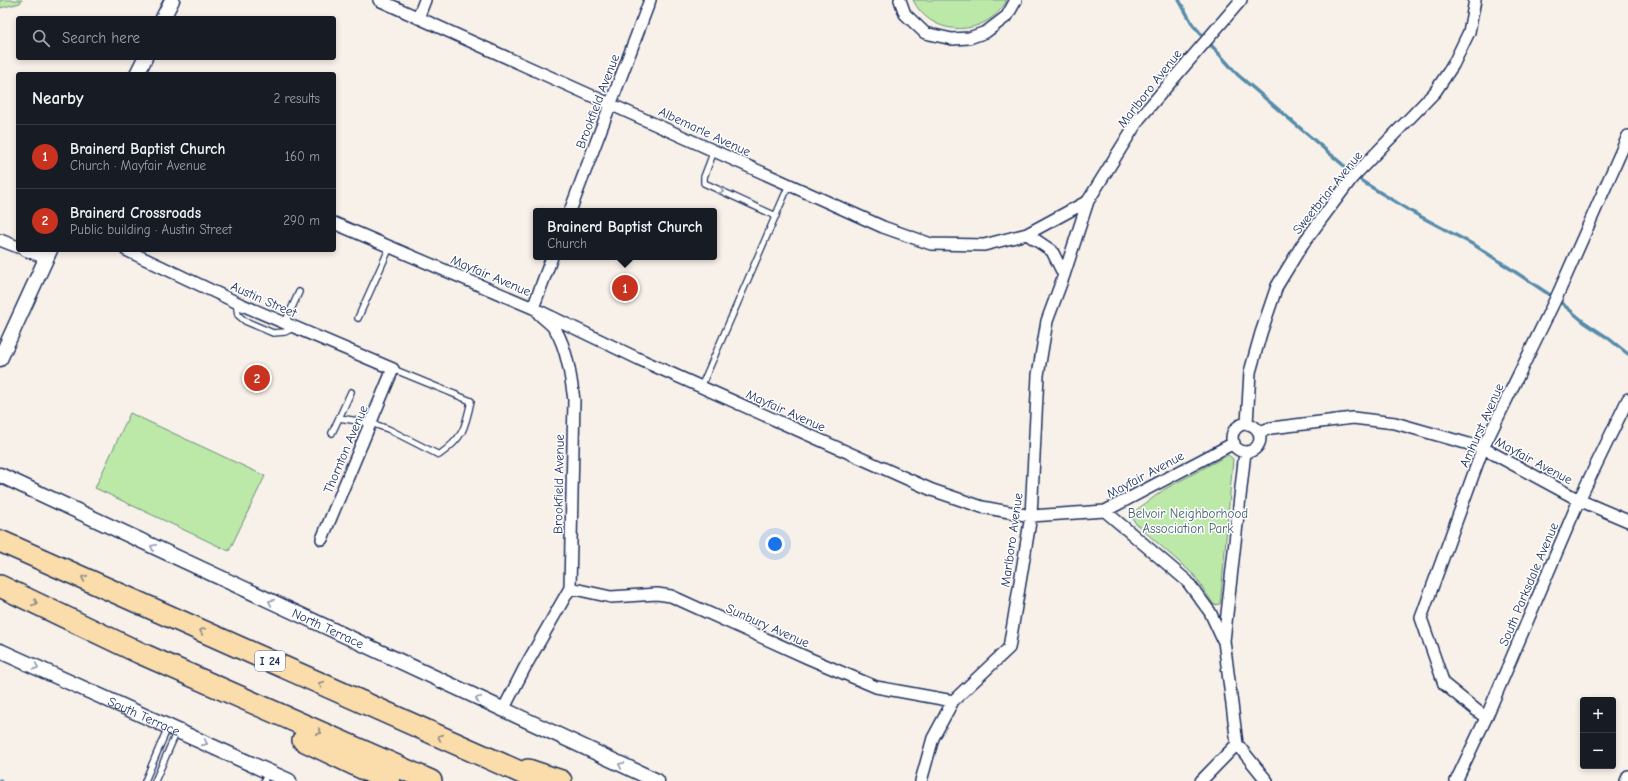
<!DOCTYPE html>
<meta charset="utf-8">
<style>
body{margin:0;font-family:"Comic Neue",sans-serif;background:#242831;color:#f1f3f6}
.controls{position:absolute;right:12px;bottom:12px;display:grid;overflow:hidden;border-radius:4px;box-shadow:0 2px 6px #0003}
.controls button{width:36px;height:36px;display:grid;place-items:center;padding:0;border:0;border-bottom:1px solid #363941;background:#171b24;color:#f1f3f6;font:20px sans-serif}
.you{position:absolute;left:775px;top:544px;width:14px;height:14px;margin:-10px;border:3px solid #fff;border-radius:50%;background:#1a73e8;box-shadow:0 0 0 6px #1a73e833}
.badge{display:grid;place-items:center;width:26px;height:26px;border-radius:50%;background:#c8321e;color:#fff;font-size:13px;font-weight:700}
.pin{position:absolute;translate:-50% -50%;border:2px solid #fff;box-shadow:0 1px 4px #0006}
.popup{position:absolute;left:533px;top:208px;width:184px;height:52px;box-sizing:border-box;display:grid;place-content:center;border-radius:4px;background:#171b24;filter:drop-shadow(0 1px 3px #0005);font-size:13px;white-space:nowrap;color:#9ea1a6}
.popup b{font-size:15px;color:#f1f3f6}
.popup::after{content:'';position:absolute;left:50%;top:100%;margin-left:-8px;border:8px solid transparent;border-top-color:#171b24}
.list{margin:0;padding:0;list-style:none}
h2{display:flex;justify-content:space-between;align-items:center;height:52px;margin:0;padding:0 16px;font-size:17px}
h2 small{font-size:13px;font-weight:400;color:#9ea1a6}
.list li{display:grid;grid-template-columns:26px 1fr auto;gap:12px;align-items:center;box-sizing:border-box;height:64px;padding:0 16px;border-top:1px solid #363941}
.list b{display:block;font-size:15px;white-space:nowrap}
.list p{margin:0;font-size:13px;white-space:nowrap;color:#9ea1a6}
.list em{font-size:13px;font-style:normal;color:#9ea1a6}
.icon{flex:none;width:22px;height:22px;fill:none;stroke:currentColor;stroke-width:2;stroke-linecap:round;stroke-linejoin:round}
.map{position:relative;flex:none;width:1628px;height:781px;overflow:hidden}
.search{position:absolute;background:#171b24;box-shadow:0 2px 6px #0003;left:16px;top:16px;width:320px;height:44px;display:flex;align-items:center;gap:10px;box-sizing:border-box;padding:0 14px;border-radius:4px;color:#9ea1a6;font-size:15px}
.panel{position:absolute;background:#171b24;box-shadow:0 2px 6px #0003;left:16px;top:72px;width:320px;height:180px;border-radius:4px}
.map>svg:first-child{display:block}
</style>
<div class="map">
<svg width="1628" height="781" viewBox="0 0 1628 781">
<rect width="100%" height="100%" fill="#f8f1e9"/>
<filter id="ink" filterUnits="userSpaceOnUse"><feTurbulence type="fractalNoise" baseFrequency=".025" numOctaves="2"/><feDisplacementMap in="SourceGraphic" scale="8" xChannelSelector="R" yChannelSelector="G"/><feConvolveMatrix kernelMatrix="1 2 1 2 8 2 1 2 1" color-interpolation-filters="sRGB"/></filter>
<g filter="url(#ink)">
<!-- green -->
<path fill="#bce9a7" stroke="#6c8c82" d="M0,0H22L20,3L0,8Z
M913,0H1007C987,37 932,39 913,0Z
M130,413L265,476L229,551L95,488Z
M1228,455L1233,459L1221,595L1220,604L1214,605L1194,575L1136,524L1133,519L1135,511L1165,489Z"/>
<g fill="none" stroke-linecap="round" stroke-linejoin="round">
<!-- stream -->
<path stroke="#568bab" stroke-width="3.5" d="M1179,0L1193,25L1238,75L1363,182L1412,212L1476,246L1532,283L1559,301L1584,322L1608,338L1628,354
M0,780L1,781"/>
<!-- service casing -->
<g stroke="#1b2f5e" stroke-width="8">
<path id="service" d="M714,151L704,177V183L776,216
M236,302L238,315L245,321L273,333L285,332L295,327
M358,318L390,247
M285,323L299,292
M701,387L789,185
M351,392L339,418L371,423L388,429L439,455C463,438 465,429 471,401L393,369
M332,433L339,418
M145,781L168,727
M155,781L177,731
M264,781L268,772"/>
</g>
<!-- minor casing -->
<g stroke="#1b2f5e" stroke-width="14">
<path id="minor" d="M379,0L883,227L931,244L984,245L1027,234L1088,201L1139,119L1241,0
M900,0L905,14L925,33L952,39L969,38L986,32L1007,16L1016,0
M418,18L425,0
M570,211L650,0
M334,223L533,308L641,360L932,490L982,507L1031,516L1105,511L1234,443
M1027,234L1052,251L1064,275
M0,240L18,247
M25,250L46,258
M126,250L240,304L393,369L322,539
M533,308L552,257
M1247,424L1250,372L1261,333L1277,286L1302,245L1352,178L1435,92L1453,65L1469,32L1475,0
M1232 438a14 14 0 1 1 28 0a14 14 0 1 1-28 0Z
M1259,432L1271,428L1353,418L1395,423L1483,448L1579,500L1628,521
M1105,511L1187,581L1210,612L1223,640
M570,588L611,597L657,594L671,596L808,658L876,687L953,701
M503,710L525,667L570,588L574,400C571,378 567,348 555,329C551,324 544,319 539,314
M1486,718L1444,684L1421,618L1483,448L1558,294L1628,136
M1237,744L1267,781
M921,781L933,738L953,701L1009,648L1031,516L1038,375L1047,321L1064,275L1088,201
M1201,781L1237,744L1224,641L1245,452
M1456,781L1486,718L1579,500L1628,399
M1626,781L1628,776"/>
</g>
<!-- tertiary casing -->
<g stroke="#1b2f5e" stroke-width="17">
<g id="tertiary">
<path d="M163,18L172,0"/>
<path d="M137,74L145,58"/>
<path d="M0,359L50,250"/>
<path id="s1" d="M0,475L657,781"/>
<path id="s2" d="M0,651L289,781"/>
</g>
</g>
<!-- motorway casing -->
<g stroke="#1b2f5e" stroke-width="24">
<path id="motorway" d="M0,541L540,781
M0,586L140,653L431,781
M303,740L389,781
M528,770L561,781"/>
</g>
<!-- service -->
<use href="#service" stroke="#fff" stroke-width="5.5"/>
<!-- minor -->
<use href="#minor" stroke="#fff" stroke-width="11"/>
<!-- tertiary -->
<use href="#tertiary" stroke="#fff" stroke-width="14"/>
<!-- motorway -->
<use href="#motorway" stroke="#fbddab" stroke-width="21"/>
</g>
<!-- one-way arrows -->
<defs><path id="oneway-chevron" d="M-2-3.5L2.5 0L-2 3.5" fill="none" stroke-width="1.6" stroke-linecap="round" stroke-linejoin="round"/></defs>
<g stroke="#8d97ae">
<use href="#oneway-chevron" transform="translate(721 191) rotate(25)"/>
<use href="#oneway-chevron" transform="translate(153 547) rotate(-155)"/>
<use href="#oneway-chevron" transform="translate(271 602) rotate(-155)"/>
<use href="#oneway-chevron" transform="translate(36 667) rotate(24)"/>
<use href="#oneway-chevron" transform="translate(478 699) rotate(-155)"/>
<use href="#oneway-chevron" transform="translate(205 743) rotate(24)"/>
<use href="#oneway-chevron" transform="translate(621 765) rotate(-155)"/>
</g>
<g stroke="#8b8684">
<use href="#oneway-chevron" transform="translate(84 578) rotate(-156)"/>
<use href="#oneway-chevron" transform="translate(35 603) rotate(25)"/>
<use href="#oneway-chevron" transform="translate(202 631) rotate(-156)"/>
<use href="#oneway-chevron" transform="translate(321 684) rotate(-156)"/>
<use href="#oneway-chevron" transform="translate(319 732) rotate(24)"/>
<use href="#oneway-chevron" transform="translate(440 737) rotate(-156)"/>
</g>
</g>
<g text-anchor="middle" stroke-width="3" stroke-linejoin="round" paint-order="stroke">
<!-- shield labels -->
<rect fill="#fff" stroke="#5f6d8e" stroke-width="1" x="255" y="651" width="30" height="20" rx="3"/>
<g font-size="12" font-weight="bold" fill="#1b2f5e">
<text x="270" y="665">I 24</text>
</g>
<!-- street labels -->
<g font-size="13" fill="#1b2f5e" stroke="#fff">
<text transform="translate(1149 88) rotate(-52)" y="5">Marlboro Avenue</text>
<text transform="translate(597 101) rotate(-69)" y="5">Brookfield Avenue</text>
<text transform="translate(705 131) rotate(25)" y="5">Albemarle Avenue</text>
<text transform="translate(1327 192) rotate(-51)" y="5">Sweetbriar Avenue</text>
<text transform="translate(491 275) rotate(23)" y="5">Mayfair Avenue</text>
<text transform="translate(264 299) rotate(24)" y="5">Austin Street</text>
<text transform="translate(786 410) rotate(24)" y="5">Mayfair Avenue</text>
<text transform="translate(1481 425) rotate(-66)" y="5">Amhurst Avenue</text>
<text transform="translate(345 449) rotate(-67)" y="5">Thornton Avenue</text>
<text transform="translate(1534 460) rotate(28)" y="5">Mayfair Avenue</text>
<text transform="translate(1145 474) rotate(-28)" y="5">Mayfair Avenue</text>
<text transform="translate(558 484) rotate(-89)" y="5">Brookfield Avenue</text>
<text transform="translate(1011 540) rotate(-82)" y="5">Marlboro Avenue</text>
<text transform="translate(1528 584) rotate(-67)" y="5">South Parksdale Avenue</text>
<text transform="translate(768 625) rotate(24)" y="5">Sunbury Avenue</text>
<text dy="5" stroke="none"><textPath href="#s1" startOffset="362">North Terrace</textPath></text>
<text dy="5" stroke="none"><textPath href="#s2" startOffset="158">South Terrace</textPath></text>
</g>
<!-- park labels -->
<g font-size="13" fill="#435e70" stroke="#fff">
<text x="1188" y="518">Belvoir Neighborhood<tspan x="1188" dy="15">Association Park</tspan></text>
</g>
</g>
</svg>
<div class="controls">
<button>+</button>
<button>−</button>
</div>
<div class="you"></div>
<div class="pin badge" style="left:625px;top:288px">1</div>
<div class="popup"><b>Brainerd Baptist Church</b>Church</div>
<div class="pin badge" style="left:257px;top:378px">2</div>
<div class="search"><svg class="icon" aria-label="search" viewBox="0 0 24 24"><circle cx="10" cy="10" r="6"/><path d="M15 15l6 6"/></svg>Search here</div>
<section class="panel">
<h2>Nearby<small>2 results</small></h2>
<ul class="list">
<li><span class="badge">1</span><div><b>Brainerd Baptist Church</b><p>Church · Mayfair Avenue</p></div><em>160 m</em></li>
<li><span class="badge">2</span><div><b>Brainerd Crossroads</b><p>Public building · Austin Street</p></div><em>290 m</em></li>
</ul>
</section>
</div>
